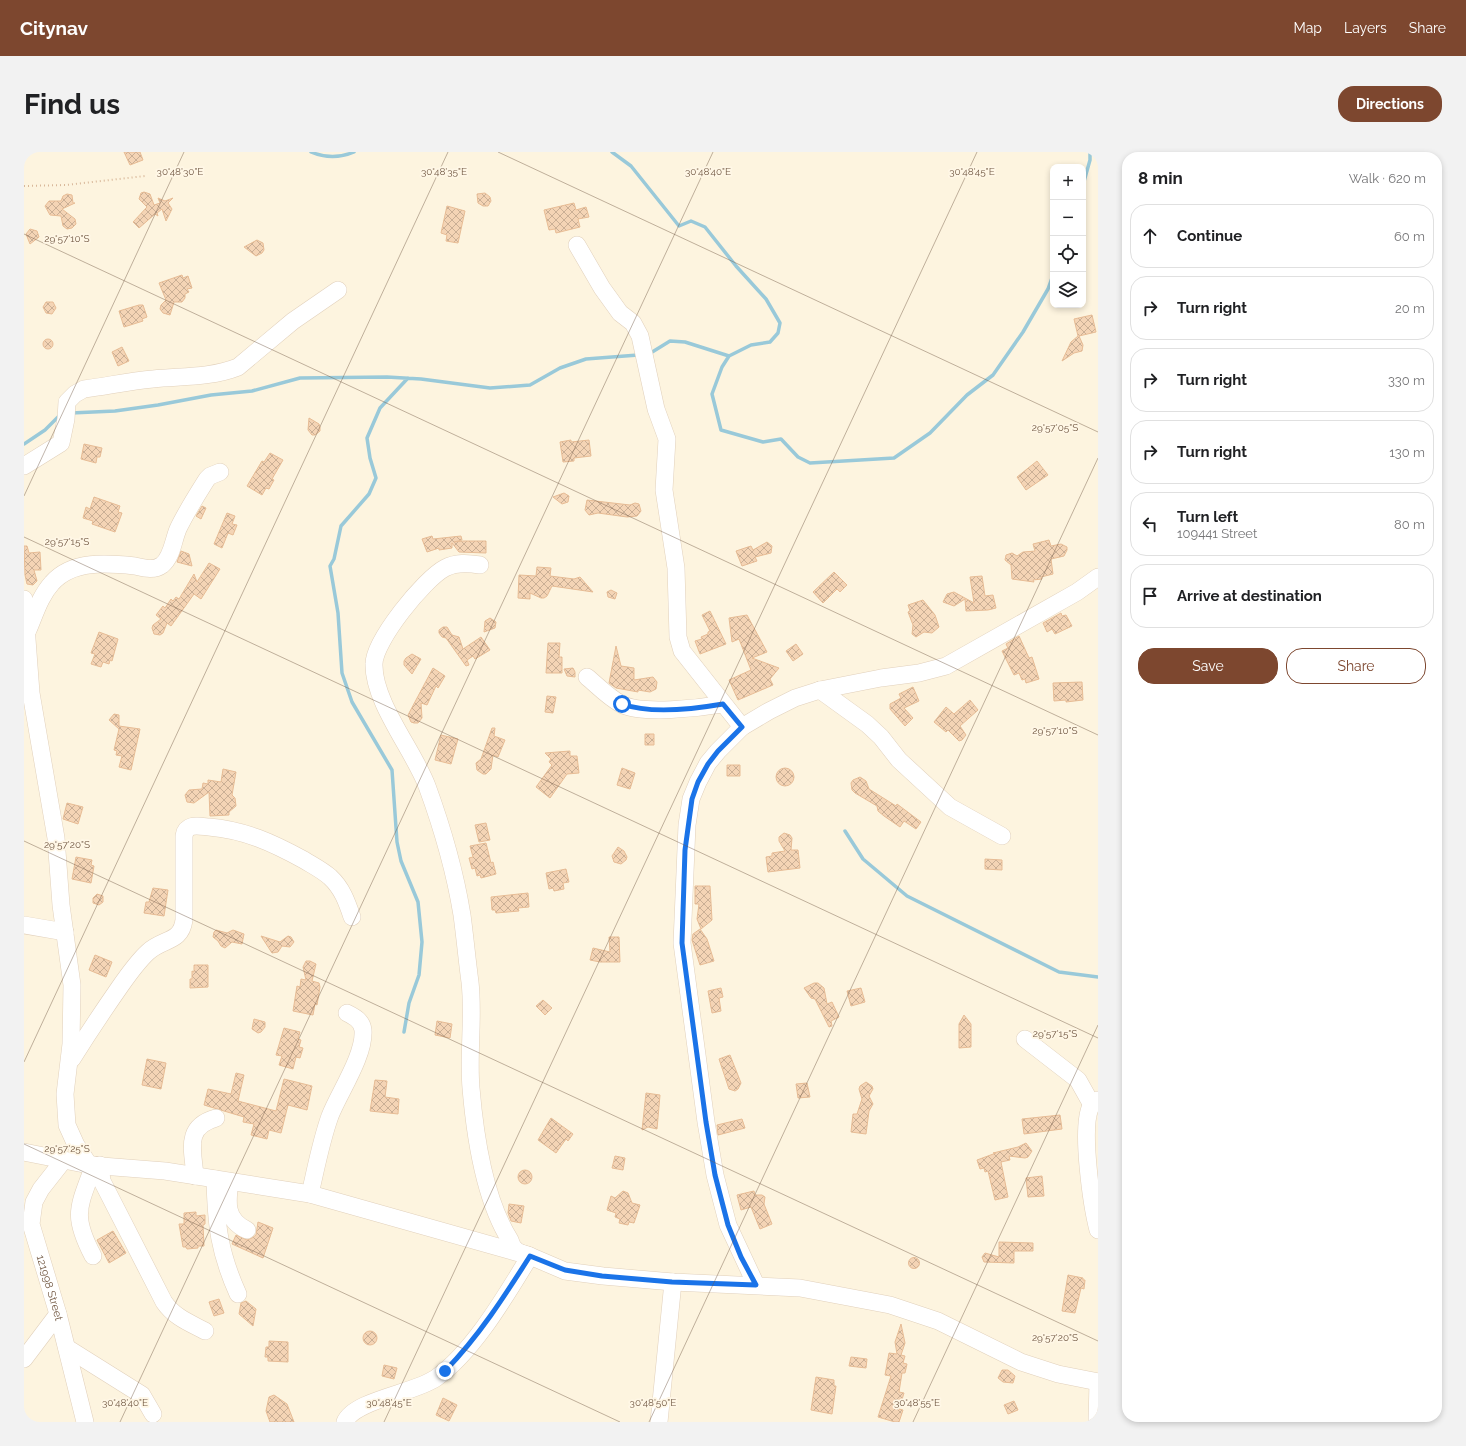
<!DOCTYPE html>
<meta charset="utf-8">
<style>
body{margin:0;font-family:Raleway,sans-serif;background:#f2f2f2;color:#202124}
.controls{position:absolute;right:12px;top:12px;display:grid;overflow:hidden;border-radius:8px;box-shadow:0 2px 6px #0003}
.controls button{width:36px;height:36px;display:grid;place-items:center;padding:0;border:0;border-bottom:1px solid #e0e0e0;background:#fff;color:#202124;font:20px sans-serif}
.stop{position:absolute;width:12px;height:12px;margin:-9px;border:3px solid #1a73e8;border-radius:50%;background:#fff}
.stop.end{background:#1a73e8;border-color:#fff;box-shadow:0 1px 4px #0008}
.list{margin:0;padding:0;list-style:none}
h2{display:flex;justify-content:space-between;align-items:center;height:52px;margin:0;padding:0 16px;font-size:17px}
h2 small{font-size:13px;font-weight:400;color:#757577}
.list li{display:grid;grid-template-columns:26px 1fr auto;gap:12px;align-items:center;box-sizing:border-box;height:64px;margin:0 8px 8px;padding:0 8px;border:1px solid #e0e0e0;border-radius:16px}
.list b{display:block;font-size:15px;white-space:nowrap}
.list p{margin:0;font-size:13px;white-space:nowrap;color:#757577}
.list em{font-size:13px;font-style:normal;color:#757577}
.actions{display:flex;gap:8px;padding:12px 16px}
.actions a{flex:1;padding:9px 0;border:1px solid #7d472f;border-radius:16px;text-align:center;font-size:14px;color:#7d472f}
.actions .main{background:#7d472f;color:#fff}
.icon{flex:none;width:22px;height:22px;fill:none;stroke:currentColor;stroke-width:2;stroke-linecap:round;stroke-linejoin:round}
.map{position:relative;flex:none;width:1074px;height:1270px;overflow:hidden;border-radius:16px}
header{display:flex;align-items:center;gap:24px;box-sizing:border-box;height:56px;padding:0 20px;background:#7d472f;color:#fff}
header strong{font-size:19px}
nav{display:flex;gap:22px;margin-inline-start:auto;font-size:14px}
.intro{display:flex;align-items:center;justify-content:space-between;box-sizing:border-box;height:96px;padding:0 24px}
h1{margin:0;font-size:28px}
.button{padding:10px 18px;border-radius:16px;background:#7d472f;color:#fff;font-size:14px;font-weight:700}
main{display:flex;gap:24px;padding:0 24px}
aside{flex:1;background:#fff;border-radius:16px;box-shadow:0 2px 6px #0003}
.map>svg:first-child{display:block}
</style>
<header>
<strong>Citynav</strong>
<nav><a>Map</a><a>Layers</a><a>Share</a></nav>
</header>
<div class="intro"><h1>Find us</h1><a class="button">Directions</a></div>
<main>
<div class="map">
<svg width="1074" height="1270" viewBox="0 0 1074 1270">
<defs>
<pattern id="building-cross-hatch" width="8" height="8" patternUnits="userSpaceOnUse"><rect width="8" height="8" fill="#f4d4b5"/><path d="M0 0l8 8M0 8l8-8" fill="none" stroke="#caaf95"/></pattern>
</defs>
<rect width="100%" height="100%" fill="#fdf4df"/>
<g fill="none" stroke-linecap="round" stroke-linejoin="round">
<!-- stream -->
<path stroke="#99c9d9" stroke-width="3.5" d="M287,0C301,6 316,6 330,0
M588,0L607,14L655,74L667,69L681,75L712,114L742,147L756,171L754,181L746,190L727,193L705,204L698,215L688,242L697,278L739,290L757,287L774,305L786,311L870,306L906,281L943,243L969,223L999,180L1024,137L1029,123
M1059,33L1066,8V0
M625,202L646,189L661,190L705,204
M47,261L91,259L134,253L187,243L228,239L276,226L363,225L397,227L466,236L506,233L536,216L562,207L614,203
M0,292L21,278L36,263
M821,679L839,707L883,744L1035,820L1074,825
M380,880L385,851L395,823L398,790L394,750L377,709L373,690L368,618L328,550L318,521L314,461L306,414L310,407L317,374L345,342L352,326L346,306L343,286L356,256L384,226"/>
</g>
<!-- building -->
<path fill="url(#building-cross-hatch)" stroke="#e7bc95" d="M100,0H116L119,8L106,13Z
M120,40L126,42L130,53L136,51L134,46L141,49L149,46L144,51L148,57L142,69L138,57L133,61L134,64L131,62L115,76L109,70L123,55L115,47L117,41Z
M461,41L466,45L467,49L464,54H459L454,51L453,42Z
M43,42L48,43L49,51H51L38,57L51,67L52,72L48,76L43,77L39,74L37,64L26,63L21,54L25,49H37L39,44Z
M550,51L552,58L562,55L565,65L554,67L556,75L532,81L531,77L525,78L520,58Z
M423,54L441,59L434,91L422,89L423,83L417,81Z
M6,77L13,79L15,85L6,92L2,82Z
M233,88L239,91L240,98L238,101L232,104L220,95Z
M158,123L159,126L164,124L168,136L163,137L165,140L161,142V146L158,150H150L146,163L139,161L136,157L137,153L142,148L135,131Z
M22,150H29L32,156L28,162L22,161L19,155Z
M115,153H119L123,165L118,167L119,169L100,175L95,159Z
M1068,163L1072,180L1055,184L1059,193L1058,199L1050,201L1038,209L1047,190L1054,184L1050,167Z
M19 192a5 5 0 1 1 10 0a5 5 0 1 1-10 0Z
M98,195L105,209L94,214L88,200Z
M285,266L295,272L296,275V279L291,283H288L284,278Z
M547,288V290L565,288L567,304L550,306V309L539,310L536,290Z
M60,292L78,296L76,305H73L72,311L57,307Z
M246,301L259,308L248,327L250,328L245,337L242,336L238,343L223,334L238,309L240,310Z
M1013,309L1024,323L1002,338L993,325Z
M540,341L545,344L544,350L538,352L529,345Z
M70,345L96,354L94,360L98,361L91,380L68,372L69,369L59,366L62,355L66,357Z
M563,348L606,353L611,351L615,352L617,359L613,364L603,365L574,361L565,363L561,358Z
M178,354L182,356L177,367L172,364Z
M203,361L211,364L208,372L213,373L209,383L204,381L198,396L190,392Z
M408,384L409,387L437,384L438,388L430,390L439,389H462V401L435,400L428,391V396L415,398V396L403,400L398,387Z
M1025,388L1027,394L1037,392L1043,395V398L1040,404L1027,407L1029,422L1017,425L1018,427L1009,428L1010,430L988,427L987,413L981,408L982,403L988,401L993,404L999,400L1011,399L1009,392Z
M743,390L748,394L747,401L731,405L733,409L718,414L712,399L727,394L729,398Z
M0,394H3L5,401L16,400L17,418H10L13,429L9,433L3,432L1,423Z
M157,399L165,402L168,414L153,410Z
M185,411L196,417L177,447L170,442L147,474L143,471L139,481L136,483L130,482L128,476L129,473L137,467L132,463L139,454L141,456L147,447L149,449L152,445L155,447L170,422L173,430Z
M513,415L527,416L526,424L550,427L556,425L569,440L528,434L523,444L520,446H517L506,441V447L494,446L495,423L512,424Z
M810,420L823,433L816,440L813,437L799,451L789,440Z
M958,424L961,444L969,443L972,456L964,458L942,459L941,447L930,454L919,450L923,442L930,440L950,451L946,425Z
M587,438L593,441L591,447L584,445L583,440Z
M899,448L911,463L915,475L908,481L900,480L892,485L888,482L889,473L884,460L886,459L884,453Z
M686,459L702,492L676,502L671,489L678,487L677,485L684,482V480L686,479L678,463Z
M1037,461L1038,464L1042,463L1048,474L1031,482L1028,477L1023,480L1019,471Z
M723,463L743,500L728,506L755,516L746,527L749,533L714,548L705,528L727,518L715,487L708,490L705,466Z
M466,466L472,470L471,476L460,480L461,469Z
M419,475H423L428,483L435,485L439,497L457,485L466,498L451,507L449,504L443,508L445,513L442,514L422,486L418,485L415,481V478Z
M75,480L94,487L88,509L86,508L85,512L79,510L77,515L67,512L71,502L67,501Z
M995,484L1005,506L1008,505L1015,527L1002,531L1001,527L998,528L995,521L990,523L978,499L984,496L982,492Z
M524,491H536L535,505H538V521H522Z
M772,492L779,502L769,509L762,499Z
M592,494L597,514L610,516V528L629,525L633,530L632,537L626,540L614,538V540L592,536L585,531Z
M388,502L397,507L388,522L380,513V509L382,506Z
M409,516L421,524L414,536L412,534L403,553L397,551L398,566L394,571H390L387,570L384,563Z
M549,516L551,520V525L543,524L540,517Z
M1058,530L1059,548L1042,550V548L1030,549L1029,531Z
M889,535L895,549L880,556L889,566L881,574L866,557V552L877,546L875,542Z
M523,544L532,545L529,561L521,560Z
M946,548L954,558L936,574L942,583L938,588L935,589L924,578L922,580L910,570L922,555L930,562Z
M90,562L95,563V574L116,577L107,618L95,615L98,604L92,603L93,599L90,598L95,577L85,568Z
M468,576H471L470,584L481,588L474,605L469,603L467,617L462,622H459L453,618L452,611L457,607Z
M621,582H630V593H621Z
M417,583L434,587L427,612L411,608Z
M546,599V604H553L555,621L543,622L526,646L512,635L528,613L525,610L527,607L521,601Z
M703,613H716V624H703Z
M598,616L611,621L606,637L593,633Z
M752 625a9 9 0 1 1 18 0a9 9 0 1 1-18 0Z
M199,617L212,620L208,643L211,646L212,654L205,660V663L186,664L185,640L170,651L163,650L161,643L165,638L178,637L179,631L184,632V628L197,630Z
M836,625L842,629L845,637L872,654L873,652L897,670L892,677L880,669L876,675L860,664L854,659L853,654L831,641L828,638L827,631L829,628Z
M43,651L59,655L54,672L39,667Z
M462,671L466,688L455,690L451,673Z
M760,681L766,683L768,686L767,698H774L776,716L744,720L742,705L748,704V701L761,699L755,689V685Z
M462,691L467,711L469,710L472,722L457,726L456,723L453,724L451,716L448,717L445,706L449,705L446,694Z
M594,695L600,699L603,705L602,708L597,712L590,710L588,704Z
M52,705L68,708L67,713L70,714L67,731L48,727Z
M961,707L978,708V718L961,717Z
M542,717L545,730L539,731L540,737L530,739L529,736L525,737L522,721Z
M671,734H686L688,768L677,777L673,767L675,752H671Z
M129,736L144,738L140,764L120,761L122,750H125Z
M504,741L505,755L494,756L495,759L472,761L471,758H468L467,745Z
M73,742L79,744V750L75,753L69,751V746Z
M676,777L683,787L690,809L676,813L668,788L669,782Z
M192,778L203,781L209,778L220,782L218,792L208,790L201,796L197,794L194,789L189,785L190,780Z
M237,784L256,790L264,784L267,785L270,790L266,795L258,794L254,800L248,801Z
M585,785H595L596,810H576L566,808L569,796L586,800Z
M71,803L88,810L82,825L65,818Z
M282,809H286L292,812L288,829L295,831L296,835L293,853L291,852L289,863L269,859L273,834L276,835L277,827L282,828L279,815Z
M170,813H184V835L166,836V827H168V819L170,820Z
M790,831H794L800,836L803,852L808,850L815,865L807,869L808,874L805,875L791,847L787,846L780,836Z
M697,836L699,845L695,846L697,859L688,861L684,839Z
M837,836L841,850L827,854L823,839Z
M519,848L528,856L521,863L512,854Z
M940,863L947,872V895L935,896V872Z
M230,867L241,870V875L237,880L234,881L228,877Z
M413,869L428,872L426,886L411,883Z
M260,876L276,880L274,887L277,888L275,895L279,896L276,906L272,905L269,917L255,913L258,904L252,903Z
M706,903L717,931L714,937L711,939L705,937L695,907Z
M123,907L142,911L137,937L118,933Z
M212,921L220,923L214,949L252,959L260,927L288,934L283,958L264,953L257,981L245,978L243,987L227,983L230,972L219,970L220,965L180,953L184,937L207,942Z
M351,928L363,929L361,945L375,947L374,962L346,959Z
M842,930L848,934L849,937L845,944L849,952L845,959L842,982L827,980L829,962H833L838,947L835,937L836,934Z
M783,931L786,945L774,946L772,932Z
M622,941L636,943L633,977L624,975L618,978Z
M1036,963L1038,977L1000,982L998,967Z
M527,966L549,982L544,989L542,987L532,1001L514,988Z
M718,967L721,976L694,983L693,973Z
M1002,991L1008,999L1004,1005L1001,1006L985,1004L986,1008L977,1010L984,1045L971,1048L964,1019L961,1020L960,1016L956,1017L953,1008L972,1001H969L994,995Z
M591,1004L601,1006L599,1018L588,1016Z
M494 1025a7 7 0 1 1 14 0a7 7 0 1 1-14 0Z
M1018,1024L1020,1044L1004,1045L1002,1026Z
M599,1039L604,1041L608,1051L616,1053L610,1071L605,1070L604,1073L595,1071L596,1067L591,1065L592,1061L583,1058L587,1044L591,1046Z
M730,1039L731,1043H738L741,1045L740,1052L748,1072L736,1077L727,1055L717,1058L713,1043Z
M485,1052L500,1054L497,1071L487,1069L484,1061Z
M172,1060V1064L181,1063V1072L179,1073L180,1094H174V1096L163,1097L162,1095H159L155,1072H160V1061Z
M234,1070L249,1076L239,1106L208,1092L212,1083L223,1088L228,1086L232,1083Z
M89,1079L102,1101L85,1111L73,1088Z
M975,1090L1009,1091V1099H990V1111L960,1110L958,1105L961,1101L975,1105Z
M884.5 1111a5.5 5.5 0 1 1 11 0a5.5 5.5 0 1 1-11 0Z
M1044,1123L1059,1126V1128H1061L1060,1137L1057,1136L1051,1161L1038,1159Z
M195,1147L200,1161L190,1164L185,1150Z
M222,1149L232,1157L229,1174L215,1162L217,1151Z
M877,1172L881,1191L877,1203L881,1204L879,1211L883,1212L881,1221H878L875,1240L880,1241L875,1257L879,1258L875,1270H871L854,1265L867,1224L861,1223L865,1201L873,1202L871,1190Z
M339 1186a7 7 0 1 1 14 0a7 7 0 1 1-14 0Z
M245,1189L264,1190V1210L244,1209V1205H241L242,1195H245Z
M827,1205L843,1207L842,1216L825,1214Z
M360,1213L373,1216L370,1227L358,1224Z
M978,1218H984L991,1224L989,1231L979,1230L974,1226Z
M792,1225L810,1228V1234H812L808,1262L787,1258Z
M250,1243L263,1252L270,1270H246L242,1259L245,1245Z
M419,1246L433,1253L425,1269L412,1263Z
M990,1249L994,1258L984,1262L980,1253Z"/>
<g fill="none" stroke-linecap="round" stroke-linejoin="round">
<!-- minor casing -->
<g stroke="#e1d0bb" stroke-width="18">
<g id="minor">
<path d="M553,93L578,136L596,161L609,171L616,184L632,257L643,287L640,338L652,416L654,485L658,499L718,575"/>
<path d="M0,314L37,291L42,267L43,250L51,242L60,237C83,234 106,229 129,227C158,224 186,226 214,215L269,169L314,138"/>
<path d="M0,447L7,541L32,686L37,753L48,833L47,892L41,942L43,973L52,993L65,1013"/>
<path d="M4,478C11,462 16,444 28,431C48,408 83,411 111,414C120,416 130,419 138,413C148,405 149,389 154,377C162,360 173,343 183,327L186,324L196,320"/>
<path d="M563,525C574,534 584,545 597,552C618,563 676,556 699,552"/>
<path d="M796,538L843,572L857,585L875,608L926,655L978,684"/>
<path d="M0,773L41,780"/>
<path d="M1001,887L1054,928L1068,953"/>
<path d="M48,907C63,883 79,859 95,836C104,823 113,810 124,800C139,786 157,791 160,768V684C162,671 174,674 185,675C221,678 249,691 280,708C288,713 298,718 306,725C318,736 323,750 328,765"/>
<path d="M1074,948C1072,950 1069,952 1067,954C1056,975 1068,1055 1074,1078"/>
<path d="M0,1000L65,1013L141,1019L286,1042L506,1104L541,1119L579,1124L649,1130L776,1136L866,1153L914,1169L997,1210L1034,1222L1074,1230"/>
<path id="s1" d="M39,1009L17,1037L10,1050L7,1072L34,1162L61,1270"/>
<path d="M76,1013L78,1029L140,1150C150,1165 166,1171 181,1179"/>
<path d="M171,1024C169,998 160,975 192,966"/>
<path d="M191,1027C192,1072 195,1100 214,1142"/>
<path d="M206,1030C203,1050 201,1068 223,1078"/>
<path d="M286,1042C292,1016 297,989 306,964C315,941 341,903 339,878C338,869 331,865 323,861"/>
<path d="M69,1104C47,1062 55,1055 70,1013"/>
<path d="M732,1133L704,1073L691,1023L682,970L658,791L663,673L667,647L674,630L684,611L694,599L718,575L745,559L771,546L796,538L857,526L895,521L922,514L1053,440L1074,425"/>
<path d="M43,1196L118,1243L129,1262"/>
<path d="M0,1207L34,1162"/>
<path d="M321,1270C330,1248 391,1241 412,1226C450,1199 482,1143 506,1104C502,1102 495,1101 492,1098C489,1096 487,1091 486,1088C460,1047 451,984 447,936C444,901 450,865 446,830C443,808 441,785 438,763C431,720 418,675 403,634C390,599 349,550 350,512C350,489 400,427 421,416C432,410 444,411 456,413"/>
<path d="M635,1270L649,1130"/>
<path d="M1073,1270L1074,1230"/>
</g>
</g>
<!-- path -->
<path stroke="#d8b799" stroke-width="2" stroke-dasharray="1 3" stroke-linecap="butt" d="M0,34L42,33L121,24"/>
<!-- minor -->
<use href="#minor" stroke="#fff" stroke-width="17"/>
</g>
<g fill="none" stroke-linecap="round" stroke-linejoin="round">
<!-- route -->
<path stroke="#1a73e8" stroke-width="5" d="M421,1219C455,1184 480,1145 506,1104L541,1118L578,1124L648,1130L732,1133L717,1105L704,1073L691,1023L682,970L658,791L661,698L668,647L674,630L684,612L694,599L718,575L699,552C670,557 626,562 598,552"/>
</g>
<!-- ticks -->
<path fill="none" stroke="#745b46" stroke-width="1" stroke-opacity="0.45" d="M474,0L1074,280M0,82L1074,583M0,344L160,0M0,385L1074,886M0,689L1074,1189M0,910L424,0M0,992L596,1270M96,1270L689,0M360,1270L953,0M625,1270L1074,306M889,1270L1074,873"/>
<g text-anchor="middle" stroke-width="3.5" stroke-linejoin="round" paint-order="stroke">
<!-- street labels -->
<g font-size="11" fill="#745b46" stroke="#fff7e6">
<text dy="4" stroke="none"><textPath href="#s1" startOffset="139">121998 Street</textPath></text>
</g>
</g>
<g font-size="10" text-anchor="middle" fill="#745b46" stroke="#fff7e6" stroke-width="3.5" stroke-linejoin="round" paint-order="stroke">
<text x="156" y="23">30°48'30"E</text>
<text x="420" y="23">30°48'35"E</text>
<text x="684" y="23">30°48'40"E</text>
<text x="948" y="23">30°48'45"E</text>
<text x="43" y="90">29°57'10"S</text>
<text x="1031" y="279">29°57'05"S</text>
<text x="43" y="393">29°57'15"S</text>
<text x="1031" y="582">29°57'10"S</text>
<text x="43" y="696">29°57'20"S</text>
<text x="1031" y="885">29°57'15"S</text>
<text x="43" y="1000">29°57'25"S</text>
<text x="1031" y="1189">29°57'20"S</text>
<text x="101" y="1254">30°48'40"E</text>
<text x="365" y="1254">30°48'45"E</text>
<text x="629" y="1254">30°48'50"E</text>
<text x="893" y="1254">30°48'55"E</text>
</g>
</svg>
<div class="controls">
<button>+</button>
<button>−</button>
<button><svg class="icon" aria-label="locate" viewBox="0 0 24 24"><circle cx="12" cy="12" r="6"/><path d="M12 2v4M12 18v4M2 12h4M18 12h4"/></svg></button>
<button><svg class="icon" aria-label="layers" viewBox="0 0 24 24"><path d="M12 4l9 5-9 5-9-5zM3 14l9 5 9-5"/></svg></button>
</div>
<div class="stop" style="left:598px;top:552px"></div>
<div class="stop end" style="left:421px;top:1219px"></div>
</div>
<aside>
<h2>8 min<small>Walk · 620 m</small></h2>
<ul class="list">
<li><svg class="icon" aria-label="ahead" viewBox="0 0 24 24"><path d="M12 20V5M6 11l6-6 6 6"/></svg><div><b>Continue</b></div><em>60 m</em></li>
<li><svg class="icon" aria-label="right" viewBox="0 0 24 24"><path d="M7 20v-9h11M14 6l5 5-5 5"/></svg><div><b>Turn right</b></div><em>20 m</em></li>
<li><svg class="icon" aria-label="right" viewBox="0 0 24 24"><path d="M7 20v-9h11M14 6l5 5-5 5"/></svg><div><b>Turn right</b></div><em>330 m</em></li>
<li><svg class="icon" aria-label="right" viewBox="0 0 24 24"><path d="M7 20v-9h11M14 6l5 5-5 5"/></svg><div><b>Turn right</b></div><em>130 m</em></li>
<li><svg class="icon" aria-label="left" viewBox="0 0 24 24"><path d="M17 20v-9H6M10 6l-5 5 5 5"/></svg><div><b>Turn left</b><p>109441 Street</p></div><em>80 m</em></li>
<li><svg class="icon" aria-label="arrive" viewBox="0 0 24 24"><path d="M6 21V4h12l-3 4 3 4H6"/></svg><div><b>Arrive at destination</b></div></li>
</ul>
<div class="actions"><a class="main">Save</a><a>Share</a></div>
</aside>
</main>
